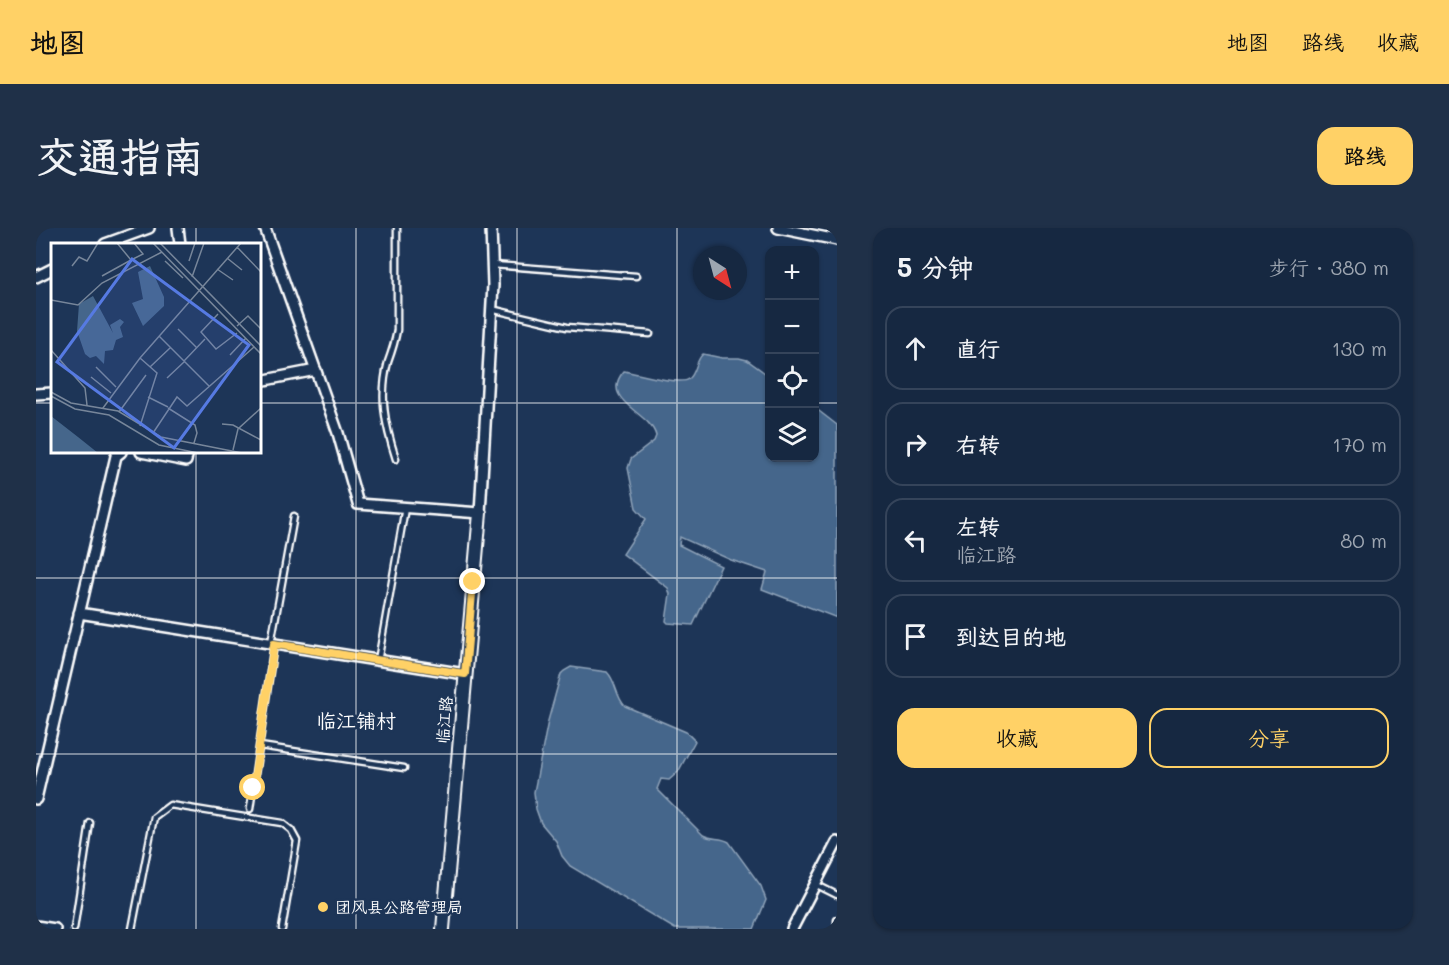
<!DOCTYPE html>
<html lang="zh">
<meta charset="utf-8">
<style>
body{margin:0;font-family:Mali,"LXGW WenKai TC",sans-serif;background:#1f3048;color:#f1f3f6}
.controls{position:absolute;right:18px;top:18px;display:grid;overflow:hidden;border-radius:12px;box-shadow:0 2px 4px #0004}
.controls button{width:54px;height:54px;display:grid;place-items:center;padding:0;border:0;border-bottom:2px solid #35445a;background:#162841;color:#f1f3f6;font:30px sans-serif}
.compass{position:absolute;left:657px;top:18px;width:54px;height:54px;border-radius:50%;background:#162841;box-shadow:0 2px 4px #0004;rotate:144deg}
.stop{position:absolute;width:18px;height:18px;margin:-14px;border:4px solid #ffd166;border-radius:50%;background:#fff}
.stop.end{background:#ffd166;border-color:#fff;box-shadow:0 2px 6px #0008}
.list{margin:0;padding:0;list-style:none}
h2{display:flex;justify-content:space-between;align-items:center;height:78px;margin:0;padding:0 24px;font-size:26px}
h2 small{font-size:20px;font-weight:400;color:#9ea6b1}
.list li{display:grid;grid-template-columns:39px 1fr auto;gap:18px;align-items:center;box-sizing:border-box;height:84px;margin:0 12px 12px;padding:0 12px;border:2px solid #35445a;border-radius:18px}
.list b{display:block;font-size:22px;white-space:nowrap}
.list p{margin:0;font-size:20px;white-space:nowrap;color:#9ea6b1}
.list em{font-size:20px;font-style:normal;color:#9ea6b1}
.actions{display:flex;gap:12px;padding:18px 24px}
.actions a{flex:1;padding:14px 0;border:2px solid #ffd166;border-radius:18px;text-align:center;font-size:21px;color:#ffd166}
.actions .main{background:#ffd166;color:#111}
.icon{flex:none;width:33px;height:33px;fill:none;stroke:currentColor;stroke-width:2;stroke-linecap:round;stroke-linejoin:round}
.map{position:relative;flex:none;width:801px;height:701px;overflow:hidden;border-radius:18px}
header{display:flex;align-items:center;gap:36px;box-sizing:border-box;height:84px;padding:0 30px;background:#ffd166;color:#111}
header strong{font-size:28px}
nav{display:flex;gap:33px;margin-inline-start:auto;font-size:21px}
.intro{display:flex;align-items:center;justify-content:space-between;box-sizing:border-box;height:144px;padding:0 36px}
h1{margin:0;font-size:42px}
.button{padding:15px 27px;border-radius:18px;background:#ffd166;color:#111;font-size:21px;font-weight:700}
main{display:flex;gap:36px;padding:0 36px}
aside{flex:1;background:#162841;border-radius:18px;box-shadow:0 2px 4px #0004}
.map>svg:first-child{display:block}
</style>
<header>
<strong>地图</strong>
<nav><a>地图</a><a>路线</a><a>收藏</a></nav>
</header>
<div class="intro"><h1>交通指南</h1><a class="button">路线</a></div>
<main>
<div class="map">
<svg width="801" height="701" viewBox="0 0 801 701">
<rect width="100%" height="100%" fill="#1d3557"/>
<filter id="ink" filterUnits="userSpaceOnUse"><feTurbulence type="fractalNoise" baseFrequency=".0167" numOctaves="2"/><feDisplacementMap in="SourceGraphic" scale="12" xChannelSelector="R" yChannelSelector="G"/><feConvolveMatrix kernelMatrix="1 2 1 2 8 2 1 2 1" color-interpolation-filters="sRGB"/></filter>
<g filter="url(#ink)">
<!-- water -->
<path fill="#45668b" stroke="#8fa3b9" stroke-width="1.5" d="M667,126L686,130H703L711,132L733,148L734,230H778L779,180L801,197V390L726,361L731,344L695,332L644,309L643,317L685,338L657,397L632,395L630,393L634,366L632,360L587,326L610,291L600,280L592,240L595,231L618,213L620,208C615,184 562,173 588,143C600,145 645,158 653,151C661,144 659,133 667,126Z
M535,439L571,444C581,454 579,468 589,478L650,504L659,513L642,544L633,552L625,551L621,561L667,607C675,612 685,609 693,614L725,658L730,672L718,701H639L534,638L526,628L520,613L505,595L500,581L498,564L512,493L525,446L528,443Z"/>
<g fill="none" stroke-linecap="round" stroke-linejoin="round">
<!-- service casing -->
<g stroke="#fff" stroke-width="9">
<path id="service" d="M457,37L600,48
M455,81L531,99L614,106
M360,231C349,197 343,169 352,134C356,123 359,114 361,102V0
M235,415L258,288
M342,433L369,280
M224,518L368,540
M214,581L238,416
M779,656L801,667
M801,692V700
M38,701L54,595
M96,701L118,589L134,577L246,595L255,602L261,613L246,701"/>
</g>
<!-- minor casing -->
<g stroke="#fff" stroke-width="14">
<path id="minor" d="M142,0L144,16
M229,0L302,205L322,276L444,285L457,57L455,0
M742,0L801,12
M69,16L113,0
M0,49L16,41
M224,153L280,142
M0,166L16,165
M105,224L150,233L152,224
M43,385L429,446
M0,571L80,228L85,224
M0,698L19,701
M756,701L801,614"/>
</g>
<!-- tertiary casing -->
<g stroke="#fff" stroke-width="16">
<path id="tertiary" d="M407,701L444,285"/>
</g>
<!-- service -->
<use href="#service" stroke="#1d3557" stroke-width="4.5"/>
<!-- minor -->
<use href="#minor" stroke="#1d3557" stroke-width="9"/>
<!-- tertiary -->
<use href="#tertiary" stroke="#1d3557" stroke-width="12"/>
</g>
</g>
<g fill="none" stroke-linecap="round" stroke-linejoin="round" filter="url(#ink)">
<!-- route -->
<path stroke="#ffd166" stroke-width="8" d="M217,560L238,416L429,446L437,354"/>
</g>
<!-- grid -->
<path fill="none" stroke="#fff" stroke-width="1.5" stroke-opacity="0.55" d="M160,0V16M320,0V701M481,0V701M641,0V701M0,175H16M224,175H734M778,175H801M160,224V701M0,350H801M0,526H801"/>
<!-- markers -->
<circle fill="#ffd166" stroke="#1d3557" stroke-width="2" cx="287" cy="679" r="6"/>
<g text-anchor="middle" stroke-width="5" stroke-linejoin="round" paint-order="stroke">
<!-- street labels -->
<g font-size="16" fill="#fff" stroke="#1d3557">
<text transform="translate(408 492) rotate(-85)" y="6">临江路</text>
</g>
<!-- poi labels -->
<g font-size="16" fill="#fff" stroke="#1d3557" text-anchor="start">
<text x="299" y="685">团风县公路管理局</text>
</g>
<!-- quarter labels -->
<g font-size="20" fill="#fff" stroke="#1d3557">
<text x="320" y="500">临江铺村</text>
</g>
</g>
<!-- overview -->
<g transform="translate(15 15)">
<rect width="210" height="210" fill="#1d3557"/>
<path d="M99,23L113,54V63L92,83L81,60L92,56L87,29ZM42,53L62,90L59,82L69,76L73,79L69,84L72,94L65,97L62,107L54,108L53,121L45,113L39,115L34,111L26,88L28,61ZM0,173L27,194L47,210H0Z" fill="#45668b"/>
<path fill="none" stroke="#77869a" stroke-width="1.5" d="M102,0L210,111M109,0L210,103M186,4L210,29M176,15L191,27M80,17L92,11L83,0M114,18L132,35M138,18L144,0M21,23L28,14L36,18L47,0M166,26L182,37M51,33L80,17L66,0M141,34L153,0M0,57L27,62L51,40L111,9M167,71L150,89L165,106L186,90M186,83L197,73L210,86M127,86L146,105M108,93L158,143M0,107L34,145L36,162M179,112L195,95M133,118L154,96M45,124L65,144M99,124L119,105M40,134L60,150M116,135L133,119M0,149L20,160L67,168L110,194L191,210M0,153L24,166L58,172L108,202L147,210M97,154L117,164M52,165L89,115L190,0M117,165L144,182L146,190L143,200M68,169L95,132M171,181L182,182L210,197M89,183L106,130L89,115M102,190L126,154L136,163L203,104M182,207L187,186L210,165"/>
<path fill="#567ae2" fill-opacity="0.15" stroke="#567ae2" stroke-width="3" d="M81,16L198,102L123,205L6,119Z"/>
<rect width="210" height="210" fill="none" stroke="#fff" stroke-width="3"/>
</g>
</svg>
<div class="controls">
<button>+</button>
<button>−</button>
<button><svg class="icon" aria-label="locate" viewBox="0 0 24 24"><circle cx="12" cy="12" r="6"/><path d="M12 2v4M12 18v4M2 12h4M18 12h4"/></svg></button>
<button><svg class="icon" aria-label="layers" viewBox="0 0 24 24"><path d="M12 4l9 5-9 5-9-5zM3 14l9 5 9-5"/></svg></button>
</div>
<svg class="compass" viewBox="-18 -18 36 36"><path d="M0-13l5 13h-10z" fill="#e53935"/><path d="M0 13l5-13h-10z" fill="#9ea6b1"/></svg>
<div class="stop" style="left:217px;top:560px"></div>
<div class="stop end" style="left:437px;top:354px"></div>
</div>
<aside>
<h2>5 分钟<small>步行 · 380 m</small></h2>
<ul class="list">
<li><svg class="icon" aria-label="ahead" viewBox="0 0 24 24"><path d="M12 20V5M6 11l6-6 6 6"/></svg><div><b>直行</b></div><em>130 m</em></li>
<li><svg class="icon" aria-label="right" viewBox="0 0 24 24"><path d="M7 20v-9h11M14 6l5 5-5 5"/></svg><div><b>右转</b></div><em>170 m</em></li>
<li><svg class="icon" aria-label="left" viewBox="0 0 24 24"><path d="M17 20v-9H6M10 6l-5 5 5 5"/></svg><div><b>左转</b><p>临江路</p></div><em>80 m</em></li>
<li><svg class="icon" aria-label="arrive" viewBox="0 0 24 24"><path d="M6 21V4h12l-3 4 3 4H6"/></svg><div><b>到达目的地</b></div></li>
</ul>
<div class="actions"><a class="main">收藏</a><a>分享</a></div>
</aside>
</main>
